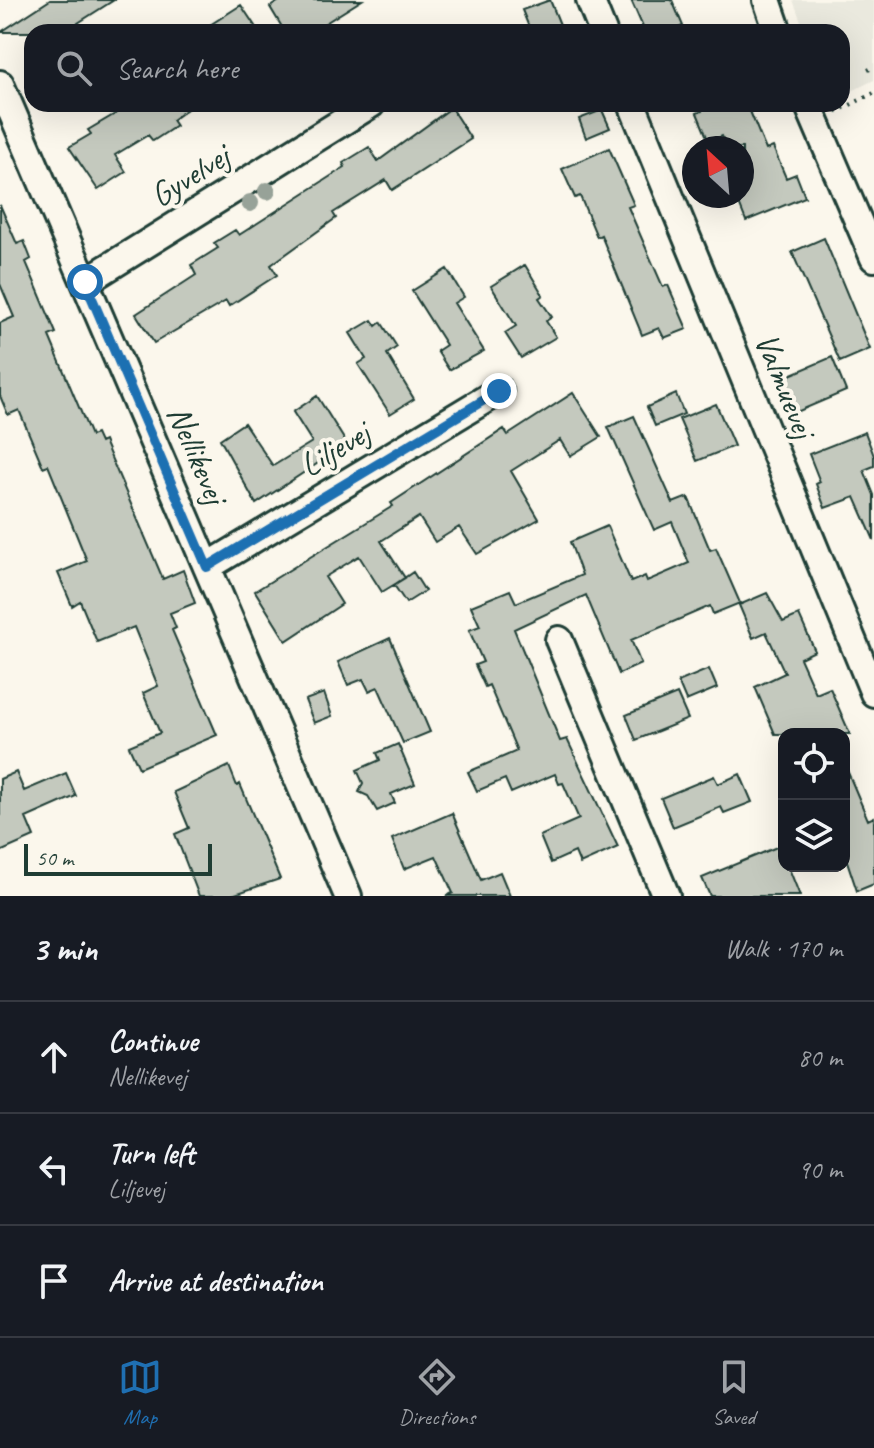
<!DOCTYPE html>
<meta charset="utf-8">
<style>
body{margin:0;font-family:Caveat,sans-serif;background:#20242c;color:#f1f3f6}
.controls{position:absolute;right:24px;bottom:24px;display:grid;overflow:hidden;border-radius:16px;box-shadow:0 8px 32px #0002}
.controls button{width:72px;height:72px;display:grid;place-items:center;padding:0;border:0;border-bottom:2px solid #363941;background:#171b24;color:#f1f3f6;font:40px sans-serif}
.compass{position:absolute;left:682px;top:136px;width:72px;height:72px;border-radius:50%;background:#171b24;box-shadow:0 8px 32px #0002;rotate:334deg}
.scale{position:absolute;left:24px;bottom:20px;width:188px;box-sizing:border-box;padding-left:8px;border:4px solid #1f3d34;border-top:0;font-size:22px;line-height:28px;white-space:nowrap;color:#1f3d34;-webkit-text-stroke:6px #fbf7ec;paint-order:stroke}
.stop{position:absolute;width:24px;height:24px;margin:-18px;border:6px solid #1f6fb2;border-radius:50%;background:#fff}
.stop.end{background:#1f6fb2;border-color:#fff;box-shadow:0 2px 8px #0008}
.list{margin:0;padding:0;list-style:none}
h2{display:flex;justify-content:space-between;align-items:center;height:104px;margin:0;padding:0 32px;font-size:34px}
h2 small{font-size:26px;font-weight:400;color:#9ea1a6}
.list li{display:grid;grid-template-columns:52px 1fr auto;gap:24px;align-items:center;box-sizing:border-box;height:112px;padding:0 32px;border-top:2px solid #363941}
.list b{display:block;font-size:30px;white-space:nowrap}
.list p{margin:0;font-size:26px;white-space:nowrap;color:#9ea1a6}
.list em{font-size:26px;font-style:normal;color:#9ea1a6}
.icon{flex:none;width:44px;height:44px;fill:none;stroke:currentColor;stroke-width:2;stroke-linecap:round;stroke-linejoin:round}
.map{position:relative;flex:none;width:874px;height:896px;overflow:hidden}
.search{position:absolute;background:#171b24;box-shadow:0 8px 32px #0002;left:24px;right:24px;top:24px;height:88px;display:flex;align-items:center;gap:20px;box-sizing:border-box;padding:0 28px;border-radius:24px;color:#9ea1a6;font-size:30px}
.sheet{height:440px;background:#171b24}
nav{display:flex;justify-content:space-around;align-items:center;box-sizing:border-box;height:112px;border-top:2px solid #363941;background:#171b24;font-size:22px;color:#9ea1a6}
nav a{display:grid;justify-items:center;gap:4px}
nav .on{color:#1f6fb2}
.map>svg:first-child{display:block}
</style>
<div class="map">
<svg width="874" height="896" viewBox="0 0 874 896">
<rect width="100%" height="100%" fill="#fbf7ec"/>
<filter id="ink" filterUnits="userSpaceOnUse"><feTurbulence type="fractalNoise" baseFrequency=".0125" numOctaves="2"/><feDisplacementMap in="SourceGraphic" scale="16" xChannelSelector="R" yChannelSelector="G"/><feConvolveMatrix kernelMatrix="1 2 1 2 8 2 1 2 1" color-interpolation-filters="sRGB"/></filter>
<g filter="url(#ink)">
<!-- built -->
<path fill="#eae9de" d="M793,0H874V80L842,96V32H805Z"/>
<!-- building -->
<path fill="#c4c9be" stroke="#1f3d34" stroke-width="2" d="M50,0H114L78,23L84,32H1Z
M281,0H362L311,32H285L270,7Z
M550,0L563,32H531L522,10Z
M631,0H672L683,26L670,32H645Z
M241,5L259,32H199Z
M132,104H194L172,120L176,126L153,141L148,135L115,155L126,172L98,190L69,147L91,134L88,130Z
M700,104H747L766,150L773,147L786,178L796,174L805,197L746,221L736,196H742V148H727L722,136L709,142L697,113L702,111Z
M451,108L471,139L392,190L386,180L333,213L336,218L271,265L277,275L229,306L226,301L154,343L136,314L196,275L191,265L218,248L214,243L235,230L239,235L345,167L343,163L369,147L378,161Z
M602,110L610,128L586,138L579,119Z
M609,148L634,205L628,207L663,287L668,285L687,329L664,338L659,328L642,335L601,235L597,237L580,196L575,198L562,169Z
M0,205L17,244L24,241L31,259L26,262L56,333L49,336L91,436L96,434L100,443L104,441L163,579L183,570L195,603L170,613L176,628L172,630L217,735L139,768L129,746L160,733L143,693L158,686L134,627L97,642L80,601L72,606L58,573L87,561L48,465L43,467L19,410L8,415L0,396V323L14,317L0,284Z
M824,238L870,349L840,362L792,252Z
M525,265L543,295L539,298L552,317L546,321L556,337L521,358L505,333L516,326L491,286Z
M447,269L464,297L454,303L484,351L449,370L437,351L446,345L412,291Z
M372,320L376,326L381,322L397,347L387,354L414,399L390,414L358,364L366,359L350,333Z
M832,357L846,391L792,414L778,380Z
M573,393L601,437L570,456L560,440L511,471L539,519L477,554L459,527L435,542L419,517L381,541L405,578L382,592L359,556L325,577L342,604L286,641L255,591L393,506L391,503L504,429L508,435Z
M676,394L684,414L655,426L647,407Z
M317,396L347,444L256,504L220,439L244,423L273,466L312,442L293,412Z
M716,404L734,446L697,461L679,419Z
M634,416L673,503L688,497L710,550L716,548L740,603L713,614L710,606L631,640L641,664L619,674L586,595L514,629L560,741L567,739L618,847L580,864L575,852L551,863L540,836L579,819L563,783L559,784L555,774L511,793L505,779L477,791L468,772L517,751L489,685L485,687L475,665L483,662L469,630L480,626L471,606L510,590L516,603L582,575L570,542L607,526L631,582L645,576L647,581L689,563L672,522L654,530L608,427Z
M865,432L874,456V466L864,470L874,495V540L855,497L825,508L816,484L820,482L809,454Z
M413,572L425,591L406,603L394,585Z
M767,593L783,622L799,615L815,651L800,658L816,694L830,688L850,734H775L755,687L785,673L766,632L753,638L739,605Z
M390,638L430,732L403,743L378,687L369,691L363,679L348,685L338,662Z
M709,669L717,688L686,701L678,682Z
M324,693L332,716L314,723L305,700Z
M677,694L688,719L636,740L626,715Z
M398,744L415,784L391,794L395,803L377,811L368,796L359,792L363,783L357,770L380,760L377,753Z
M844,763L868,820L874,817V884L857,891L844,852Z
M229,766L237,786L240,784L280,879L229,896H199L175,834L189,828L174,792Z
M16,772L24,791L66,773L76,796L26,818L34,837L0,852V779Z
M740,774L752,802L724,813L721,807L673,827L661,798L714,776L718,784Z
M452,813L481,880L500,872L510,896H446L453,893L436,856L404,869L392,839Z
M784,844V866H788L800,896H710L702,878Z"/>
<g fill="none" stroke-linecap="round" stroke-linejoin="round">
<!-- minor casing -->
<g stroke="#1f3d34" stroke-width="32">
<path id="minor" d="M590,0L603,32
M767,0L778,32
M0,84L348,896
M632,104L874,693
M808,104L874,258
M85,282L371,104
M207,567L499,391
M559,640L666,896"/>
</g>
<!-- path -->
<path stroke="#1f3d34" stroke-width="4" stroke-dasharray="2 6" stroke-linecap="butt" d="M868,70L874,67
M836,112L874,93"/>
<!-- minor -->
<use href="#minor" stroke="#fbf7ec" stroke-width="26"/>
</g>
<!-- trees -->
<g fill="#97a298">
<circle cx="267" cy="191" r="9"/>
<circle cx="250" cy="203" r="9"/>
</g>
</g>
<g fill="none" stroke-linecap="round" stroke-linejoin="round" filter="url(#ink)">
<!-- route -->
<path stroke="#1f6fb2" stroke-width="10" d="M85,282L207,567L499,391"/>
</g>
<g text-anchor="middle" stroke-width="8" stroke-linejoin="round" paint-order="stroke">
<!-- street labels -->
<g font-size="34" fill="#1f3d34" stroke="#fbf7ec">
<text transform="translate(189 175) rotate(-32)" y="12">Gyvelvej</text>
<text transform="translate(786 385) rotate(68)" y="12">Valmuevej</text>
<text transform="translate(334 448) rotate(-31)" y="12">Liljevej</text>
<text transform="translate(198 454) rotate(67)" y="12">Nellikevej</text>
</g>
</g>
</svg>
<div class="controls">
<button><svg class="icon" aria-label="locate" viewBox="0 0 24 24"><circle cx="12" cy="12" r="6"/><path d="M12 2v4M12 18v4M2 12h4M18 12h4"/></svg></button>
<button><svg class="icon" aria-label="layers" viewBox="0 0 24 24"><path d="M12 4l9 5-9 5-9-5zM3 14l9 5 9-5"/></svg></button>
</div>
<svg class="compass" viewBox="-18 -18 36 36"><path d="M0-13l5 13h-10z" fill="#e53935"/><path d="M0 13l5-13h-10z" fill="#9ea1a6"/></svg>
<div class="scale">50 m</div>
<div class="stop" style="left:85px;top:282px"></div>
<div class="stop end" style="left:499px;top:391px"></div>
<div class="search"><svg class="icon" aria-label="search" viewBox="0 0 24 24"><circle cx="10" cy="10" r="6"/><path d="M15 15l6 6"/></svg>Search here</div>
</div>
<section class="sheet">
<h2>3 min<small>Walk · 170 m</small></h2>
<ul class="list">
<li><svg class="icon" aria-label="ahead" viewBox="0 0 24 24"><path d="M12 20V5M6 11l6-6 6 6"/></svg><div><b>Continue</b><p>Nellikevej</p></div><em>80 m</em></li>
<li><svg class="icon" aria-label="left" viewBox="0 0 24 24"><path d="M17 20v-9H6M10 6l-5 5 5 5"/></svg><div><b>Turn left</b><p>Liljevej</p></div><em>90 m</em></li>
<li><svg class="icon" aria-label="arrive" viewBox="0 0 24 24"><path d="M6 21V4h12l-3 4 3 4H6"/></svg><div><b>Arrive at destination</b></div></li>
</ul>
</section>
<nav>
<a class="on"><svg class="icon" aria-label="map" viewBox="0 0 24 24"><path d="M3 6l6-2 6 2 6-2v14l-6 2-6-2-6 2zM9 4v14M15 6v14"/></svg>Map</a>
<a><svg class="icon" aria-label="directions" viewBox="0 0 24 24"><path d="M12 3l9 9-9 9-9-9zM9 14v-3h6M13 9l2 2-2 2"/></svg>Directions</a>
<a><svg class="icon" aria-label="saved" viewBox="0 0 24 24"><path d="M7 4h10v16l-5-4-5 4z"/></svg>Saved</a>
</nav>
